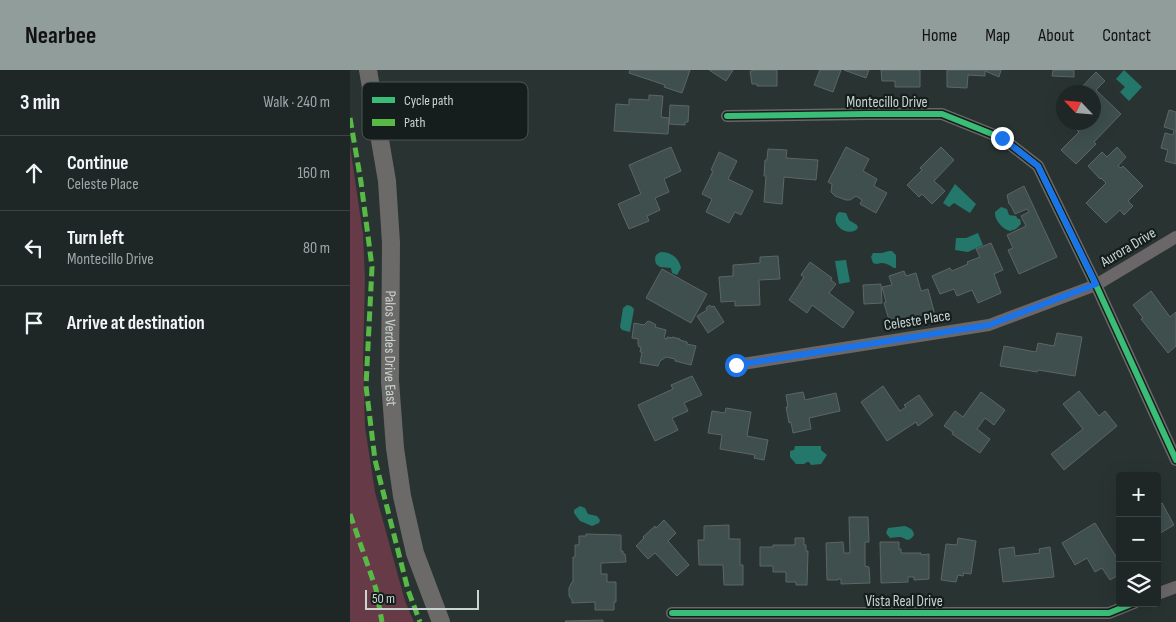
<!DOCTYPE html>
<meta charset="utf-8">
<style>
body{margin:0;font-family:"Sofia Sans Condensed",sans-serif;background:#2c3332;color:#f1f3f6}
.controls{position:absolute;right:15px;bottom:15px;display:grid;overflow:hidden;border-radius:5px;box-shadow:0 5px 20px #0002}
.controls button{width:45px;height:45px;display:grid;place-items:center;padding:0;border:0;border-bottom:1px solid #3c4443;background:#1f2726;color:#f1f3f6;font:25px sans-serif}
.compass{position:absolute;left:706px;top:15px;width:45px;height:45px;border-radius:50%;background:#1f2726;box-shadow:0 5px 20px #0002;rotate:296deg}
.scale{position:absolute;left:15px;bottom:12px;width:114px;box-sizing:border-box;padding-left:5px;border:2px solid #c9d5d3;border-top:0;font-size:14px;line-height:18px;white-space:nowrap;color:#c9d5d3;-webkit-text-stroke:4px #151e1c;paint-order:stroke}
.stop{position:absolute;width:15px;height:15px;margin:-11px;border:4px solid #1a73e8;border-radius:50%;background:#fff}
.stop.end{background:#1a73e8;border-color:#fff;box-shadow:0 1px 5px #0008}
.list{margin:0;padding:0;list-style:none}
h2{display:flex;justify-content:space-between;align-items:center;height:65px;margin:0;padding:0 20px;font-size:21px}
h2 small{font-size:16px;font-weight:400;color:#a1a5a7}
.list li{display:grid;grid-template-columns:32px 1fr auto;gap:15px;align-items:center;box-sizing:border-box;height:75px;padding:0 20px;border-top:1px solid #3c4443}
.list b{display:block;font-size:19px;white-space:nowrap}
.list p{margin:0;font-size:16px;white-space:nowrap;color:#a1a5a7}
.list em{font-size:16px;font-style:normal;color:#a1a5a7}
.icon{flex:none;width:28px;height:28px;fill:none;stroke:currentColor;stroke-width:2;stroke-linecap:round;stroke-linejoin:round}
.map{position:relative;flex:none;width:826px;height:552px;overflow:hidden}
header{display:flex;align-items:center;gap:30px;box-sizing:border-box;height:70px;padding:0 25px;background:#919d9b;color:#111}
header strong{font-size:24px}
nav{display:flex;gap:28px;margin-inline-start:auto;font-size:18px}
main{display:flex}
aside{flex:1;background:#1f2726}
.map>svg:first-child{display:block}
</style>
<header>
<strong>Nearbee</strong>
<nav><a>Home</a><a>Map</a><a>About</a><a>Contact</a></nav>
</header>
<main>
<aside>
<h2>3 min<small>Walk · 240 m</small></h2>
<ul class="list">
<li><svg class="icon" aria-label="ahead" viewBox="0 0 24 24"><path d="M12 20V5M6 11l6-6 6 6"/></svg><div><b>Continue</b><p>Celeste Place</p></div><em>160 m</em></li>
<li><svg class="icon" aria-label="left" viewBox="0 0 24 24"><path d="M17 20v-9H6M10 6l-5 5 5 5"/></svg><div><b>Turn left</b><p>Montecillo Drive</p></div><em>80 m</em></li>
<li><svg class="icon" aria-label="arrive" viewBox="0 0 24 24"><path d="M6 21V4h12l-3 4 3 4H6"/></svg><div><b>Arrive at destination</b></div></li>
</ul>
</aside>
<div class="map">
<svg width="826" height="552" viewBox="0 0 826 552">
<rect width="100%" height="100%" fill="#293432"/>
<!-- green -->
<path fill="#663a46" d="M0,76L13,164L15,209L13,292L15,357L25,422L55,531L64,552H0Z"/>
<!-- water -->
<path fill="#24776b" d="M774,0L792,17L779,31L770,22L775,17L766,9Z
M605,114L626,134L620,143L604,133L599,137L593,133Z
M651,137L657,139L659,145L666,146L668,149H670L671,154L666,159L660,161C652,159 644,149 645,142Z
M489,142L496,143L499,150L507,155L508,158C499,169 477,154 489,142Z
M628,163L633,175L618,182L605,180L606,168H616Z
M539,181H542L546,185V198H544C541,196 536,193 532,193C528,193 527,195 523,193L521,187L523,183H532Z
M311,182C321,182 329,188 331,198L327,205L322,203L321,198L310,197L306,194C304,188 305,184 311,182Z
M496,190L500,212L489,214L485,191Z
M277,235L281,236L284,239L280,262L272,260L270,257L273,238Z
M445,376H471V380L477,385L471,394L461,395L459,392H457L454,394H446L440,387V381L444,380Z
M230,436L235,438L238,444L247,446L250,450L249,453L242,456L230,451L224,443V440Z
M555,456C560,458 563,459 564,465C557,475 556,466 548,467C545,467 542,468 540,468L536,463L538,458Z"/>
<!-- building -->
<path fill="#3e4f4d" stroke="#5c6664" d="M280,0H340L332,23L314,17L315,15L279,3Z
M359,0H383L376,11Z
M406,0H427V16H407V14H402L400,1Z
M470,0H491L483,22L464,15Z
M494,0H519L516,8Z
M531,0H570V17H545V11H532Z
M597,0H651L649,7L635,1V6L618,5L617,18L597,17Z
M703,0H724V7L702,6Z
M746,2L755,11L746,20L771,44L744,72L746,74L726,94L711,80L729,62L723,56L727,52H744V22H732L729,20Z
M299,25L313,26L311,47L319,48L318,64L264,61L266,34L279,35V29L299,30Z
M320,35L339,36L338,52H335V55L319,54Z
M819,40L826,42V94L815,91L818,80L811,78L815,63L823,65L824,60L814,57Z
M321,77L331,101L314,109L319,122L305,128L310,140L297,146L299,151L279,159L268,134L291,124L279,95Z
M496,77L519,89L513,101L527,109L524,116L537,123L526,143L510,134L512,130L506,126L500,130H496L485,126L481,122L482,114L478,112Z
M591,77L604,90L584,111L595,121L582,134L572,124L569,127L557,115L572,100L570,98Z
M767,77L776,87L768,96L771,98L773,96L793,116L778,131L783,136L774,145L770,140L756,153L736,133L756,113L751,108L750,109L738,96L752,82L757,87Z
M418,79L437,80L436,88L468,90L466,110L434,107L432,134L414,132L416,106H414L415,90H417Z
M369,82L387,91L378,109L403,121L391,145L385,142L379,153L356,142L362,129L352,124L363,101L361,100Z
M674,116L707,187L669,204L658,180L663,178L657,165L676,156L671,146L679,142L677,139L665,144L660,134H659L657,125Z
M641,173L653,200L644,204L651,223L628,233L622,220L607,226L604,219L590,224L582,206L600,198L602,201L618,194L617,192L630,187L626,179Z
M428,186L430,209L409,210L410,235L385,236V231L371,232L369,207L383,206V195L410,193V187Z
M460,192L482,208L481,210L486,214L479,223L504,242L493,258L462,235L457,243L439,230L454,207L451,205Z
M312,199L357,224L341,253L296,228Z
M554,201L556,206L566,203L571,221L578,219L585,245L569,250V252L542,260L534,233L536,232L532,217L542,215L539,206Z
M531,214L532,233L514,234L513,215Z
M801,221L820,247L826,242V276L818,283L791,249L793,248L783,235Z
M360,235L361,237L364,236L374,252L358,263L347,246L357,240L356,238Z
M298,251L303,253L306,255L305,257L316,260L314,268L317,269V267L322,268V267L330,269V270L337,272V274L346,276L341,295L325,291V289L316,287L310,291L308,296L290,293L292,282H290L291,277H289L288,274V269L282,268L284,253L294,255Z
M707,263L732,267L725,306L688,300L687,302L650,296L654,276L686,282L688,273L704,276Z
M342,306L352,325L334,333L338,341L322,348L328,360L305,371L288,335L323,319L321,315Z
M533,316L550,341L556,337L554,335L569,325L583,345L568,356L566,352L537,371L511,332Z
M729,321L749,346L755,341L767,356L714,400L701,384L733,359L713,334Z
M453,322L455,330L486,323L490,341L459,348L461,359L443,363L441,352L439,353L436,337H438L436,325Z
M631,322L655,340L644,355L635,348L627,359L640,369L630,383L602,364L603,362L594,356L605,341L613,347Z
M376,338L401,342L397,366L418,370L414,390L404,388L405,385L370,379L372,365L358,363L362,341L375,343Z
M812,433L824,455L807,465V435L808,436Z
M499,447H518L519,472H515V496L519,497L520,513L491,514V509H488V510H477L476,473L493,472L494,483H500Z
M314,450L326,463L318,471L339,495L327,506L305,483L298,489L286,476L294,468L293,467L305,456L306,458Z
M745,453L770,493V504L760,510L752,498L745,502L737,488L725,495L712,473Z
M379,455V469H390V495H393V515H374L373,495H349L348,470H354V456Z
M236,464L271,465V481H273V484H275L276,492L251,493V504H257V512H266V532H264V540H245V532L222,533V530L219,526V518L222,512H223V487H225V475H229V466H236Z
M445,468H454V475H456V481H458L457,515H446V512H436V502H423V496H410V477H423V475H445Z
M608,468L626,471L621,504L614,503L613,506L608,505L606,512L591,510L596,474L607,475Z
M530,472H549V479H551V483H571V485L579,484V509L564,510V507H558V512L531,513Z
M664,477L665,486L690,483L689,479L700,477L704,507L653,512L649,479Z
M253,550V552H216L215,551Z"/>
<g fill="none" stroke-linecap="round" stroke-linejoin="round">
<!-- street -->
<path stroke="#6b6768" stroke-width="12" d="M377,46L516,44H592L652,68L688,96L746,215L826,390
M386,295L639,255L746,215L826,167
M807,524L826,517
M322,543H759L784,533"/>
<!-- secondary -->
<path stroke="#6c6a69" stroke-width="18" id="s1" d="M18,0L37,111L41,173L40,311L45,378L52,426L65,483L91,552"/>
<!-- quiet -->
<path stroke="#58b947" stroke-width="5" stroke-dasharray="10 5" stroke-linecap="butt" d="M0,48L11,112L22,197L16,316L25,390L58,520L70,552
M0,444L26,519L32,552"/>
<!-- cycleway casing -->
<g stroke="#151e1c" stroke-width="9">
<path id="cycleway" d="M377,46L516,44H592L652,68L688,96L746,215L826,390
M322,543H759L784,533"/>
</g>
<!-- cycleway -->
<use href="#cycleway" stroke="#3abd76" stroke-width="6"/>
</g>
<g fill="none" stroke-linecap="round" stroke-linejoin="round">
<!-- route -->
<path stroke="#1a73e8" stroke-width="6" d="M386,295L639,255L746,214L688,96L652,68"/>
</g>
<g text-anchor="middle" stroke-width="4.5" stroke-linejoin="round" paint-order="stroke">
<!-- street labels -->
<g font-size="15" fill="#c9d5d3" stroke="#151e1c">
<text x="537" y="37">Montecillo Drive</text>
<text transform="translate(778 177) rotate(-31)" y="5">Aurora Drive</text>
<text transform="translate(567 250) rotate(-9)" y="5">Celeste Place</text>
<text dy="5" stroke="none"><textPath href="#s1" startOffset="280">Palos Verdes Drive East</textPath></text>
<text x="554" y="536">Vista Real Drive</text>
</g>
</g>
<!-- legend -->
<rect x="12" y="12" width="166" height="58" rx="8" fill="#151e1c" stroke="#4b5553" stroke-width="1"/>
<rect x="22" y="27" width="23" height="6" fill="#3abd76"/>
<rect x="22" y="49" width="23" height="7" fill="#58b947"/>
<g font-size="14" fill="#c9d5d3">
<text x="54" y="35">Cycle path</text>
<text x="54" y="57">Path</text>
</g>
</svg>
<div class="controls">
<button>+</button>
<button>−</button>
<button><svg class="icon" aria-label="layers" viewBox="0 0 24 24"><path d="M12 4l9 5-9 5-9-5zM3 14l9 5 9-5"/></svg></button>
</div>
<svg class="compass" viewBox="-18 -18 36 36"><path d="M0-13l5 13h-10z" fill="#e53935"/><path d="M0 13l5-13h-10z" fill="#a1a5a7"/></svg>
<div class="scale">50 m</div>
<div class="stop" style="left:386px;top:295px"></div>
<div class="stop end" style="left:652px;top:68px"></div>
</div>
</main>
